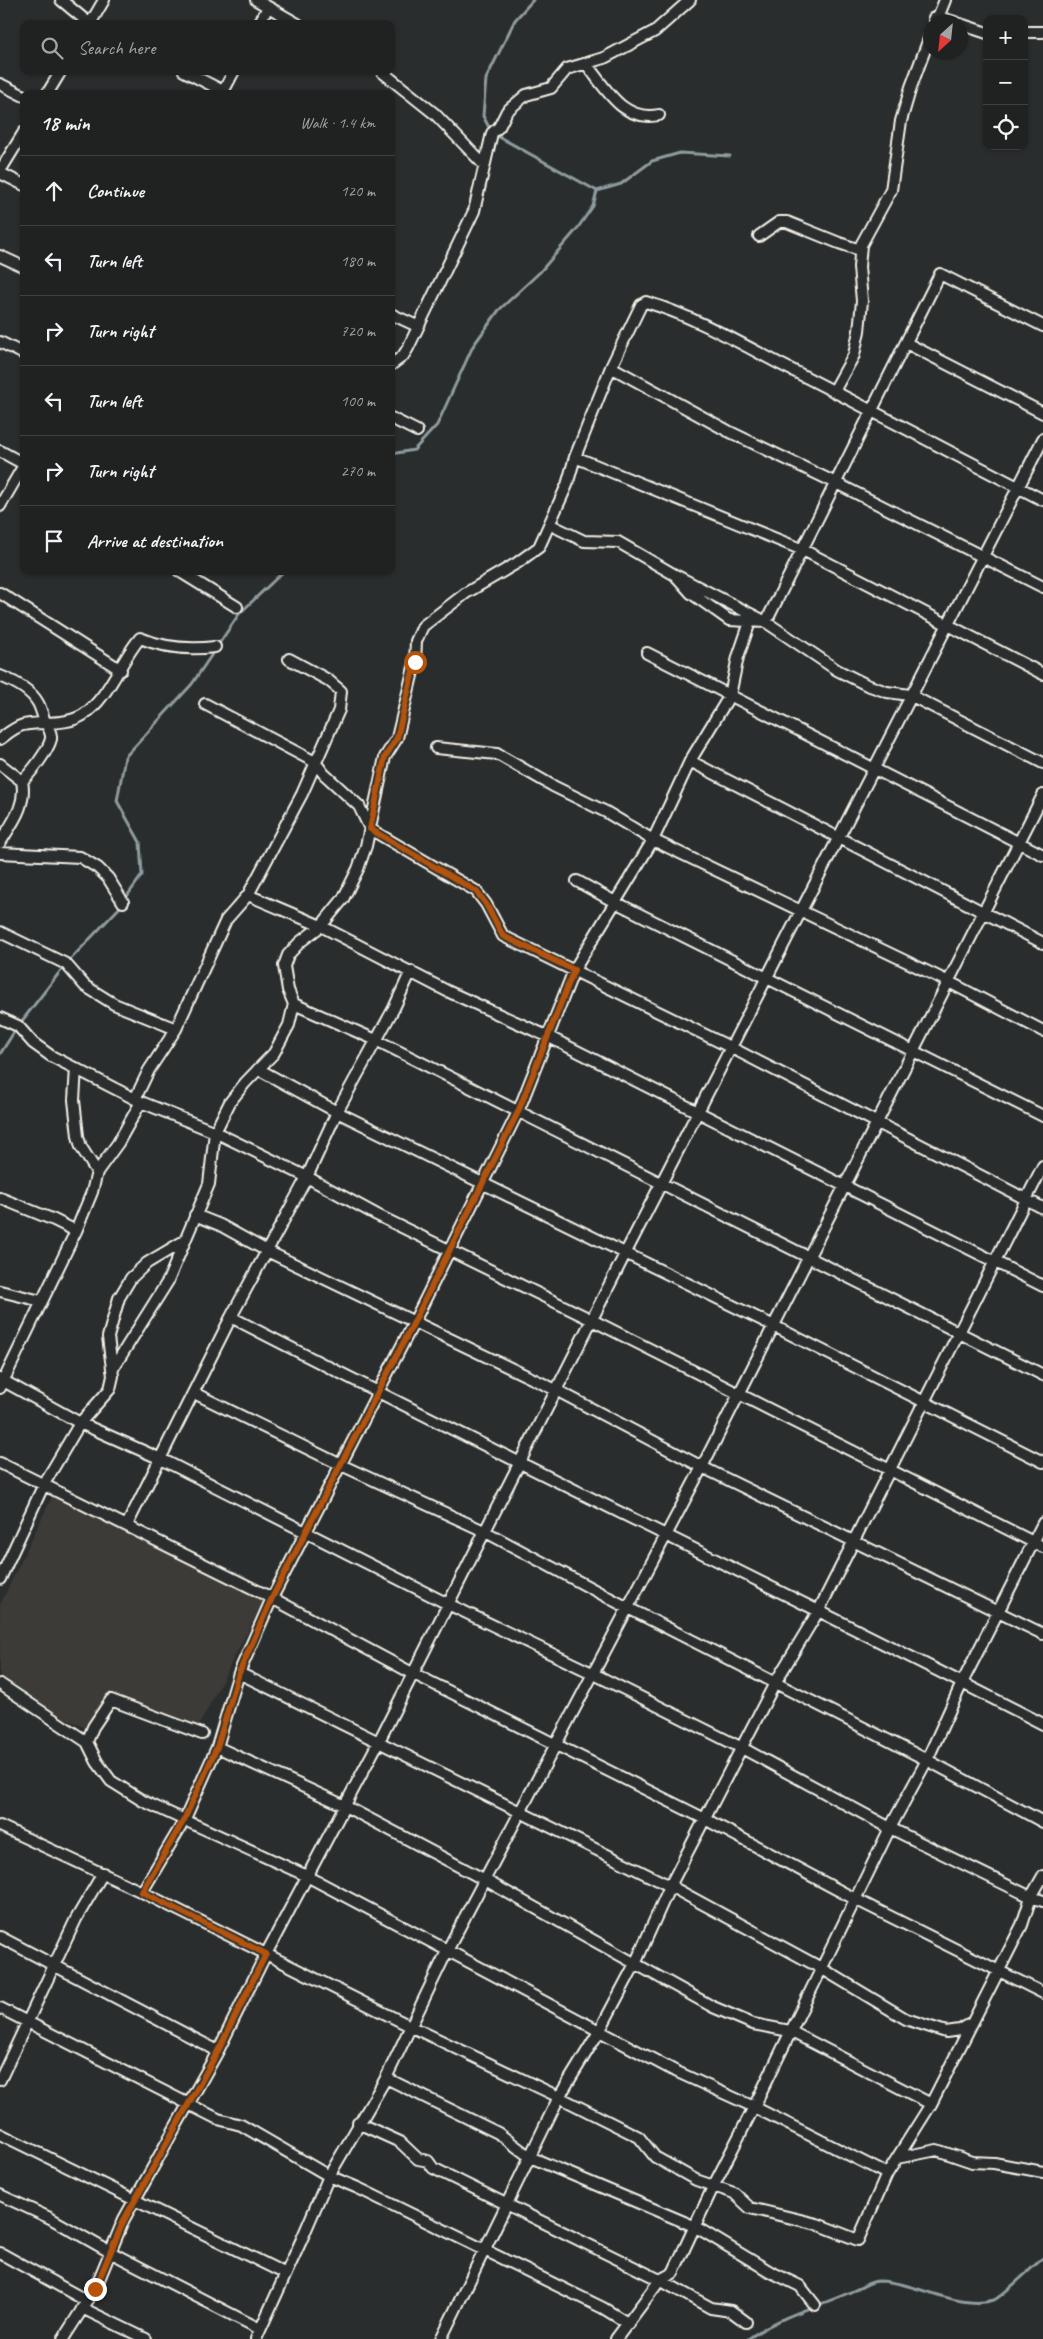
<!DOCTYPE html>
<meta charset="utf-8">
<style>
body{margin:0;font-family:Caveat,sans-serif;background:#282a2a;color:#f1f3f6}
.controls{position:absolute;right:15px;top:15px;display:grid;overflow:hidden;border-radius:10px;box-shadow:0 1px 4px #0004}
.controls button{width:45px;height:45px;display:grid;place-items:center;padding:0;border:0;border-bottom:1px solid #3d3f40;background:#202222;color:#f1f3f6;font:25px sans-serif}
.compass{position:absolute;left:923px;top:15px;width:45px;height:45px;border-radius:50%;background:#202222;box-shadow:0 1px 4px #0004;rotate:207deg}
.stop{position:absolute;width:15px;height:15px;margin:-11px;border:4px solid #b45309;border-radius:50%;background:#fff}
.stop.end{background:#b45309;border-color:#fff;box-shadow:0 1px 5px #0008}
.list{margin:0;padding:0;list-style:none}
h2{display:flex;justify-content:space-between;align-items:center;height:65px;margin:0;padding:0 20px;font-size:21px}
h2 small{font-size:16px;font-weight:400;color:#a2a4a5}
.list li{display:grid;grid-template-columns:32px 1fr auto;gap:15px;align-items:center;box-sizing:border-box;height:70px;padding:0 20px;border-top:1px solid #3d3f40}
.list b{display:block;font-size:19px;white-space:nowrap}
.list em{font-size:16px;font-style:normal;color:#a2a4a5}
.icon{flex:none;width:28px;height:28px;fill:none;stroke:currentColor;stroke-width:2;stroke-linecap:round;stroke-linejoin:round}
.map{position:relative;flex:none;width:1043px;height:2339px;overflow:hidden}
.search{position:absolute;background:#202222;box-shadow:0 1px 4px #0004;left:20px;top:20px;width:375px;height:55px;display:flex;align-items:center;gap:12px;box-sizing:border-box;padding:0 18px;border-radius:10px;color:#a2a4a5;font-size:19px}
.panel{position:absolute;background:#202222;box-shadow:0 1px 4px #0004;left:20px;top:90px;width:375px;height:485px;border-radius:10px}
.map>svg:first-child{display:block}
</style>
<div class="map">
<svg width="1043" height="2339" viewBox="0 0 1043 2339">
<rect width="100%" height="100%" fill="#2a2d2e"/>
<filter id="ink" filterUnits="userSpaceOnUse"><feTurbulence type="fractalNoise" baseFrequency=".02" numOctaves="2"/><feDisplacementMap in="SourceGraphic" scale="10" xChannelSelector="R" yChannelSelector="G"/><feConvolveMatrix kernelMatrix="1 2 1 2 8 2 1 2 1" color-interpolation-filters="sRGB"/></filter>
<g filter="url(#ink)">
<!-- built -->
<path fill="#3e3b39" d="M53,1495L264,1600L198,1727L106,1693L88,1729L28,1700L0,1678V1605Z"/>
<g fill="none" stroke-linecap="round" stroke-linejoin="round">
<!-- stream -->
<path stroke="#8f9c9f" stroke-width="3" d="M597,191L621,184L652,161L680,153L730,156
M391,454L414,450L437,425L473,346L499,310L540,272L577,229L593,206L597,191L492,133L483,116L486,79L515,20L533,0
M125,899L142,875L140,842L117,801L125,757L192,684L239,614L284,571
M0,1054L18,1026L66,964L122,905
M748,2339C780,2315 819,2307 855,2290C864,2287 869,2281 879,2281C916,2282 959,2311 994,2300C1000,2298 1035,2265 1043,2258"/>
<!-- street casing -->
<g stroke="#f4f1e8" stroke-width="14">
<path id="street" d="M61,0L90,24
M256,0L298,24
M934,18L945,19L955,22
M936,22L945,0
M90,24L104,0
M259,24L268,7
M960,24L987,33
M1024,32H1043
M587,65C607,90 623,122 659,115
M184,71L223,91
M381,71L435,114L484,165
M0,84L24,96
M47,94L61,71
M222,94L234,71
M0,171L24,132
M0,173L24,185
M759,236L779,222H787L839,243L860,250
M0,256L24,267
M391,314L417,326
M0,342L24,354
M906,343L1043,413
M391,365L403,356L408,348L474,211L492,133L499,127L507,111L526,95L551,88L567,69L604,58L655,31L690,0
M611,367L728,431L836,483L1043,587
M834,391L854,355L859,331L862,301L859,267L861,245L891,190L901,121L911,87L930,36
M391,418L417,431
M0,451L24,464
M575,457L803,550L1043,674
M0,506L24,465
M551,525L584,541L618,542L675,575L766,622L837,670L867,685L887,692L910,695L1043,763
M179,571L237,607
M675,575L691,593L729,620L766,622L940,274L1043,326
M0,593L121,670
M647,653L1043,855
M0,676C13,681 31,690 38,703C41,708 42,715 45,721C47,727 52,732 51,739C48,751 31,773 22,781
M205,704L315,762L324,774L359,806L370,829L476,891L486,904L503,936L732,1048L1043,1208
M0,739C7,734 15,727 23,725C42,721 65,726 83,715C108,699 121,660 140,638C164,648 189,650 215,647
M436,748L497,754L553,786L606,812L653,840L949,982L1043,1031
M690,761L730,695L738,657L750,622
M0,764L22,781C27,805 12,823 0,843
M0,853L80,857L98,868L108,878L123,902
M577,881L615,902L1043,1116
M248,895L321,926L447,991L549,1037L1043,1286
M0,932L66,964L85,986L114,1004L176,1029
M294,1004L376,1040L1043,1375
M0,1018L18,1026L33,1043L51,1056L141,1102L215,1132L307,1177L377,1215L592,1320L1043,1547
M76,1068L74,1100L78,1136L81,1147L97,1172
M258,1069L337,1112L774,1326L1043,1462
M135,1099L149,1070L176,1029L226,920L248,895L302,794L339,710L341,691L328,680L289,659
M0,1198L54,1220L76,1231
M195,1215L220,1225L267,1251L556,1390L702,1467L1043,1634
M0,1291L41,1301
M231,1317C500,1456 774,1586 1043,1724
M112,1370L168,1281L209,1184L215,1132L230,1102L245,1083L274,1053L289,1025L294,1004L288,990L284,966L288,955L300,942L321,926L343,899L358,869L366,846L385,757L397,738L415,663L416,641L423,626L466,593L517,563L539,547L567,485L575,457L611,367L641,305L646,302C693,316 736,341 780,364C868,408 955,455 1043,500
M0,1379L80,1423L161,1459L448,1604L594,1674L742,1748L890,1828L1031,1897L1043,1901
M0,1388L76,1231L92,1192L97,1172L118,1143L141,1102
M194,1393L339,1464L484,1531L628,1608L927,1760L1043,1822
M0,1463L272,1598L412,1673L705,1819L855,1899L1043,1993
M127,1525L231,1317L307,1177L337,1112L394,1008L411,971
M0,1579L44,1484L80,1423L110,1389L113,1376L108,1337L119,1298L131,1278L147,1263L184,1241
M239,1673L670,1886L821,1968L906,2019L946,2032L960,2030L972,2023
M0,1684L87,1742L97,1762L111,1781L143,1801L307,1876L673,2070L754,2107L887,2174
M87,1742L93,1727L111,1700L202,1734
M217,1747L343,1805L485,1880L713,2007L753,2024L790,2031L931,2104
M0,1826L142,1892L412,2027L559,2097L639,2137L655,2157L696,2180L734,2193L750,2208L817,2224L858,2240L887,2174L931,2104L1022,1925L1031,1897L1043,1876
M142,1892L184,1821L217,1747L239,1673L272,1598L414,1322L518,1112L574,970L653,840L690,761L1043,943
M0,1937L218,2051
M0,2008L218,2119L241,2125L329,2176L358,2188L603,2308L629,2324
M386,2078L498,2133L530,2157L696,2227L769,2271L800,2286L815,2305
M0,2080L76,1919L103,1873
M358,2123L400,2142L418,2159L428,2161L433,2168L660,2280L711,2308L731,2311L746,2322
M0,2134L286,2274
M897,2158L937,2150L972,2162L994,2163L1043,2172
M0,2195L50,2218L110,2252L260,2329
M0,2253L87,2301
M82,2308L146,2339
M63,2339L95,2289L124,2219L218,2051L266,1954L378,1743L625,1254L1043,439
M256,2339L301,2241L329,2176L386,2078L448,1949L702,1467L1043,795
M441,2339L559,2097L600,2030L636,1962L670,1886L775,1683L819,1610L1043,1166
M616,2339L660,2280L673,2273L714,2185L754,2107L890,1828L927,1760L962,1683L1043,1523"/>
</g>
<!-- street -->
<use href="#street" stroke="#2a2d2e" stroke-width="10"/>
</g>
</g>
<g fill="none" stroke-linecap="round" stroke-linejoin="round" filter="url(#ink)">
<!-- route -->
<path stroke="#b45309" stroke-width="6" d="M95,2289L124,2220L218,2051L266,1954L142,1892L184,1820L217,1747L239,1673L272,1598L414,1322L518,1112L574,970L503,936L486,904L476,891L370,829L385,757L397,738L415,662"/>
</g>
</svg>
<div class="controls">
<button>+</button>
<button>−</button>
<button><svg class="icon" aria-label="locate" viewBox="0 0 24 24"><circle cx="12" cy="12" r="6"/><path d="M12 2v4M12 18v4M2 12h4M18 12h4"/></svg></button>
</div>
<svg class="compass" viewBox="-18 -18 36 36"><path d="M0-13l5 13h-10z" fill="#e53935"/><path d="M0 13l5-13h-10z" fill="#a2a4a5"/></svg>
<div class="stop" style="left:415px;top:662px"></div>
<div class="stop end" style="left:95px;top:2289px"></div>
<div class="search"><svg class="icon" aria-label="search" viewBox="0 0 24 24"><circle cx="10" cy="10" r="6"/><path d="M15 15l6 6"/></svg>Search here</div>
<section class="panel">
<h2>18 min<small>Walk · 1.4 km</small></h2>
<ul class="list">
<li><svg class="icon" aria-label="ahead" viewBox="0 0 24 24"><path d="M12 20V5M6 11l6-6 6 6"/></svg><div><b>Continue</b></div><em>120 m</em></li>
<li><svg class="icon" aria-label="left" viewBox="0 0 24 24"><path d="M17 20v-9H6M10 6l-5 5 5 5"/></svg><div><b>Turn left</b></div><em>180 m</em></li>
<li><svg class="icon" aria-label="right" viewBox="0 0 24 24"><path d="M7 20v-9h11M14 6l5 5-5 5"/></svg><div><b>Turn right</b></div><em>720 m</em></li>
<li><svg class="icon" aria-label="left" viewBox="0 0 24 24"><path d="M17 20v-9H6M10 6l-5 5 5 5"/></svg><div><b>Turn left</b></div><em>100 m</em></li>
<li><svg class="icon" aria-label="right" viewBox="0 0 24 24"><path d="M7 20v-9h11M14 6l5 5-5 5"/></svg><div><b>Turn right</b></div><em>270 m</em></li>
<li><svg class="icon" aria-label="arrive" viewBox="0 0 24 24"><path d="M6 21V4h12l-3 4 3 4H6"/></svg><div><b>Arrive at destination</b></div></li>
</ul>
</section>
</div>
